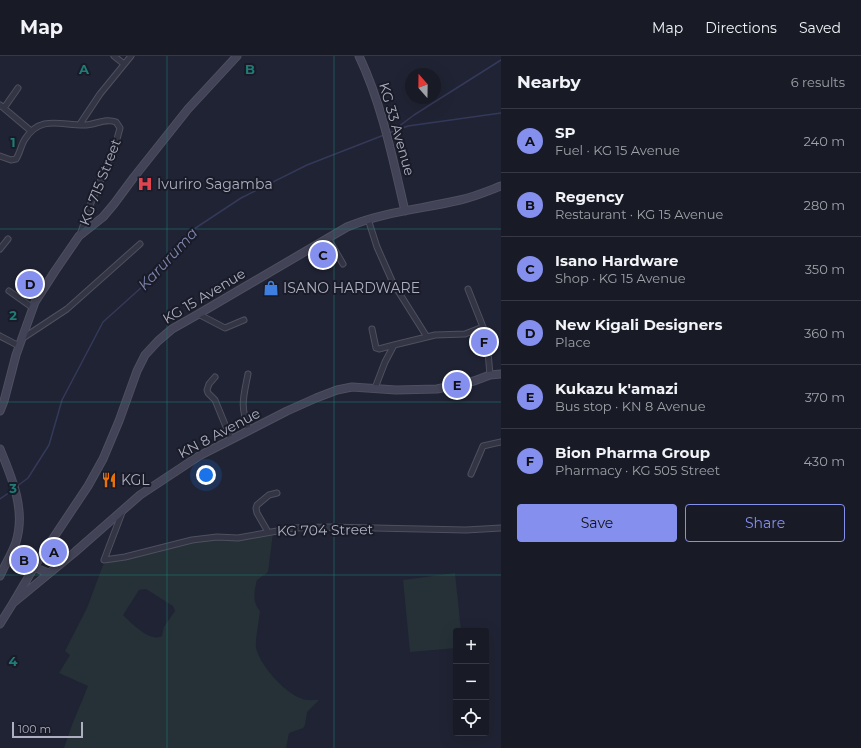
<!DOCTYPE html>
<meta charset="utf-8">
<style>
body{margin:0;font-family:Montserrat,sans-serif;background:#21232e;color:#f1f3f6}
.controls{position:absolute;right:12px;bottom:12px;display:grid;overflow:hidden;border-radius:4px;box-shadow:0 4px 16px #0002}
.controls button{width:36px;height:36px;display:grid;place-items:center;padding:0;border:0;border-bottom:1px solid #363843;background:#181a26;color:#f1f3f6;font:20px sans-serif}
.compass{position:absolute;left:405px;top:12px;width:36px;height:36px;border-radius:50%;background:#181a26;box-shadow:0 4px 16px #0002;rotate:340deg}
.scale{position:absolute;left:12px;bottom:10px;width:71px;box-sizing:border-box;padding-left:4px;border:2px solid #adafc1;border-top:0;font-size:11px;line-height:14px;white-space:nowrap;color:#adafc1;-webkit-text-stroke:3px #191b28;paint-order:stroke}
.you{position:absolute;left:206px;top:419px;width:14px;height:14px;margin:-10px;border:3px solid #fff;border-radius:50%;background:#1a73e8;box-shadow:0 0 0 6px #1a73e833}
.badge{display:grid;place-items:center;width:26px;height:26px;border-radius:50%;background:#8590ee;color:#111;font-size:13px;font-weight:700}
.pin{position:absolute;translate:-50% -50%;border:2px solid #fff;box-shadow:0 1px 4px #0006}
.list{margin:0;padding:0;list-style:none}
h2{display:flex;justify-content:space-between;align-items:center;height:52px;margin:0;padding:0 16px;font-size:17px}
h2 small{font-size:13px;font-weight:400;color:#9fa1a7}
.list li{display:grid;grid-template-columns:26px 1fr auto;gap:12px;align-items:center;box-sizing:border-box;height:64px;padding:0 16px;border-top:1px solid #363843}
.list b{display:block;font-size:15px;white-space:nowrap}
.list p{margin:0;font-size:13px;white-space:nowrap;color:#9fa1a7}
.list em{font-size:13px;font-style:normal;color:#9fa1a7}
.actions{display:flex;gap:8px;padding:12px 16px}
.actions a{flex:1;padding:9px 0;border:1px solid #8590ee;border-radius:4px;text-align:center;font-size:14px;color:#8590ee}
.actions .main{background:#8590ee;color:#111}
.icon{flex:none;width:22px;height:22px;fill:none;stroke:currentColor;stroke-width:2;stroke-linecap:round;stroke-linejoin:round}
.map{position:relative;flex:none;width:501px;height:692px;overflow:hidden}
header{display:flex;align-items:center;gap:24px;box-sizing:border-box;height:56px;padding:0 20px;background:#181a26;border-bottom:1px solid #363843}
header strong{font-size:19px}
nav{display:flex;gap:22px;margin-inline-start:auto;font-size:14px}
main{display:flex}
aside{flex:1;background:#181a26}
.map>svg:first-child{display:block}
</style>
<header>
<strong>Map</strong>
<nav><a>Map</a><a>Directions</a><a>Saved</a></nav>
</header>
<main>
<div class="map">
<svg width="501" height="692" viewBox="0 0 501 692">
<rect width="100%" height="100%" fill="#202333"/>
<!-- green -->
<path fill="#253137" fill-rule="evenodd" d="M273,476L268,516L257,524C254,535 252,546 260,555C259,564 255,585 256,592C260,609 284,636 300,642C305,645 313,644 319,644L307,656L305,669L303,672L289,677L286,692H64L72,669L88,630L59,617L70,599L65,595L87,552L103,509L106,507L143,497L185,483L206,481L241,483ZM146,533L173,550L175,555L164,571L162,580C151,587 131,567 123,559L139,534Z
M455,517L461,575H456V592L410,596L403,524Z"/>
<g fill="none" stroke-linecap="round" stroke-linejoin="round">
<!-- stream -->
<path stroke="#353959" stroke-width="1.5" d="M394,74L414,59L501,4
M389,77L408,70L501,57
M16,431L28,422L49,389L62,344L103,266L143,230L172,194L191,175L241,142L307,109L384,79
M0,443L13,434"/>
<!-- street casing -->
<g stroke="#4e505f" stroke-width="7">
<path id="street" d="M114,0L124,8
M0,49L31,75
M4,52L18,32
M80,68L100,38L131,0
M0,100L11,104L16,103C20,97 21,89 25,83C41,58 62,70 86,69C97,68 106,62 116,66L120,72L114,94L92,144L80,179
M368,163L377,191L393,227L427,281
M328,182L343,208
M0,193L8,183
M468,233L483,271L487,284L490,319
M9,235L33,252
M198,258L225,272L244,264
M372,273L376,292L379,293L394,289
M0,280L19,290
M23,282L67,253L140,188
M248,318C243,343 240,350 249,374
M215,321L209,328L207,334L208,337L215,344L231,383
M375,332L385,306L394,289L435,279L465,278L483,271
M471,418L483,390L501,386
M123,454L104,504L125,501L192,484L217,481L238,482L294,472L328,471L466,474L501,472
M268,476L257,457L256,452L257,449L269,439L277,437"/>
</g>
<!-- secondary casing -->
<g stroke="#4e505f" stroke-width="9">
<path id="secondary" d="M359,0C382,48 393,104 405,155
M0,355L4,345L16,299L35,246L55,215L79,180L103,161L114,148L134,121L188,53L237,0
M0,393C12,422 26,454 16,486C12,498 5,508 0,520
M36,512L48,517
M13,547L36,508L88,430L103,403L119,365L137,315L145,299L158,285L172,273L195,260L347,171C382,156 422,153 460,144C474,141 488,135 501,130
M0,568L13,547L75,496L140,439L199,400L287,355L316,342L337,334L352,331L396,334L437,333L474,325L490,319L501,318"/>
</g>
<!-- street -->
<use href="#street" stroke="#333544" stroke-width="5"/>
<!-- secondary -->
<use href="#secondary" stroke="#424356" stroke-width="7"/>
</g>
<!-- grid -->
<path fill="none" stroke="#1f7c76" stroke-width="1" stroke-opacity="0.55" d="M167,0V692M334,0V692M0,173H501M0,346H501M0,519H501"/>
<!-- icons -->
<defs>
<g id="hospital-bare" transform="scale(1.2)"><path d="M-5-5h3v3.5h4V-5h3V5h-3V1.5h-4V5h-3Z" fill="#e0444e" stroke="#191b28" stroke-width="2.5" paint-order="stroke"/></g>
<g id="shop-bare" transform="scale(1.2)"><path d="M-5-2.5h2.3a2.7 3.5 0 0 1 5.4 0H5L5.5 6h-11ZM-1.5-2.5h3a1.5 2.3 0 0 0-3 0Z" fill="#3f7fe0" stroke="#191b28" stroke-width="2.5" paint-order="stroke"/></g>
<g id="restaurant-bare" transform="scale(1.2)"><path d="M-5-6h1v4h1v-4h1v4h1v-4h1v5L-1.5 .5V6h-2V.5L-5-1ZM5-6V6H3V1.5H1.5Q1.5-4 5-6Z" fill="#e8710a" stroke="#191b28" stroke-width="2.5" paint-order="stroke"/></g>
</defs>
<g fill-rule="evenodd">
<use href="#hospital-bare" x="145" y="128"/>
<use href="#shop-bare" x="271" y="232"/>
<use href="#restaurant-bare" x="109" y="424"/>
</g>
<g text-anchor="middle" stroke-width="4" stroke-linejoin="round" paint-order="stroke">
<!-- street labels -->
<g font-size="14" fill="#adafc1" stroke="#191b28">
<text transform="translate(397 73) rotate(74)" y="5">KG 33 Avenue</text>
<text transform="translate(100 126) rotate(-69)" y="5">KG 715 Street</text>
<text transform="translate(204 240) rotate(-31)" y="5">KG 15 Avenue</text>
<text transform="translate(219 377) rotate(-28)" y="5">KN 8 Avenue</text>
<text transform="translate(325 474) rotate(-1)" y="5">KG 704 Street</text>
</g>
<!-- poi labels -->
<g font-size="14" fill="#adafc1" stroke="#191b28" text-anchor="start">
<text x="157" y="133">Ivuriro Sagamba</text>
<text x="283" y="237">ISANO HARDWARE</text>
<text x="121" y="429">KGL</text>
</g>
<!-- water labels -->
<g font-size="15" font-style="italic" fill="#7f85ac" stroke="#191b28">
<text transform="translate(168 203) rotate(-47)" y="5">Karuruma</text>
</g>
</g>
<g font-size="13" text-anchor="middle" font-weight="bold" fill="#1f7c76" stroke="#191b28" stroke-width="4" stroke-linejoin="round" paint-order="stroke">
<text x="84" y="18">A</text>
<text x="250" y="18">B</text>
<text x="13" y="91">1</text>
<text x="13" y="264">2</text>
<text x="13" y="437">3</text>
<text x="13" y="610">4</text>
</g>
</svg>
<div class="controls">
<button>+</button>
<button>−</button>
<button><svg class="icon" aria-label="locate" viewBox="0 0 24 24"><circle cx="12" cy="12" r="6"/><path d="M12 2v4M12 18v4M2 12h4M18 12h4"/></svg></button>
</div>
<svg class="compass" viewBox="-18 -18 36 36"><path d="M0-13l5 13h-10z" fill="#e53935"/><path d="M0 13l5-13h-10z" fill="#9fa1a7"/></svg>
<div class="scale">100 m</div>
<div class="you"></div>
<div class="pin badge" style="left:54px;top:496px">A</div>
<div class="pin badge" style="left:24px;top:504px">B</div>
<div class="pin badge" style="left:323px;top:199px">C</div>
<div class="pin badge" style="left:30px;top:228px">D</div>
<div class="pin badge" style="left:457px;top:329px">E</div>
<div class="pin badge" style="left:484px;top:286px">F</div>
</div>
<aside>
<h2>Nearby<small>6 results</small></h2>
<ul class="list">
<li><span class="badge">A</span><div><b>SP</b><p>Fuel · KG 15 Avenue</p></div><em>240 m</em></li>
<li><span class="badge">B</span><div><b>Regency</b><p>Restaurant · KG 15 Avenue</p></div><em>280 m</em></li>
<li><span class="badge">C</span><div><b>Isano Hardware</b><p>Shop · KG 15 Avenue</p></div><em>350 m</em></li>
<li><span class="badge">D</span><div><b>New Kigali Designers</b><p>Place</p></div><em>360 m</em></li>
<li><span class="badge">E</span><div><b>Kukazu k'amazi</b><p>Bus stop · KN 8 Avenue</p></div><em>370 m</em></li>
<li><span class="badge">F</span><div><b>Bion Pharma Group</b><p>Pharmacy · KG 505 Street</p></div><em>430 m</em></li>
</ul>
<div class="actions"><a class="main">Save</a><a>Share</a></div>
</aside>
</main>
